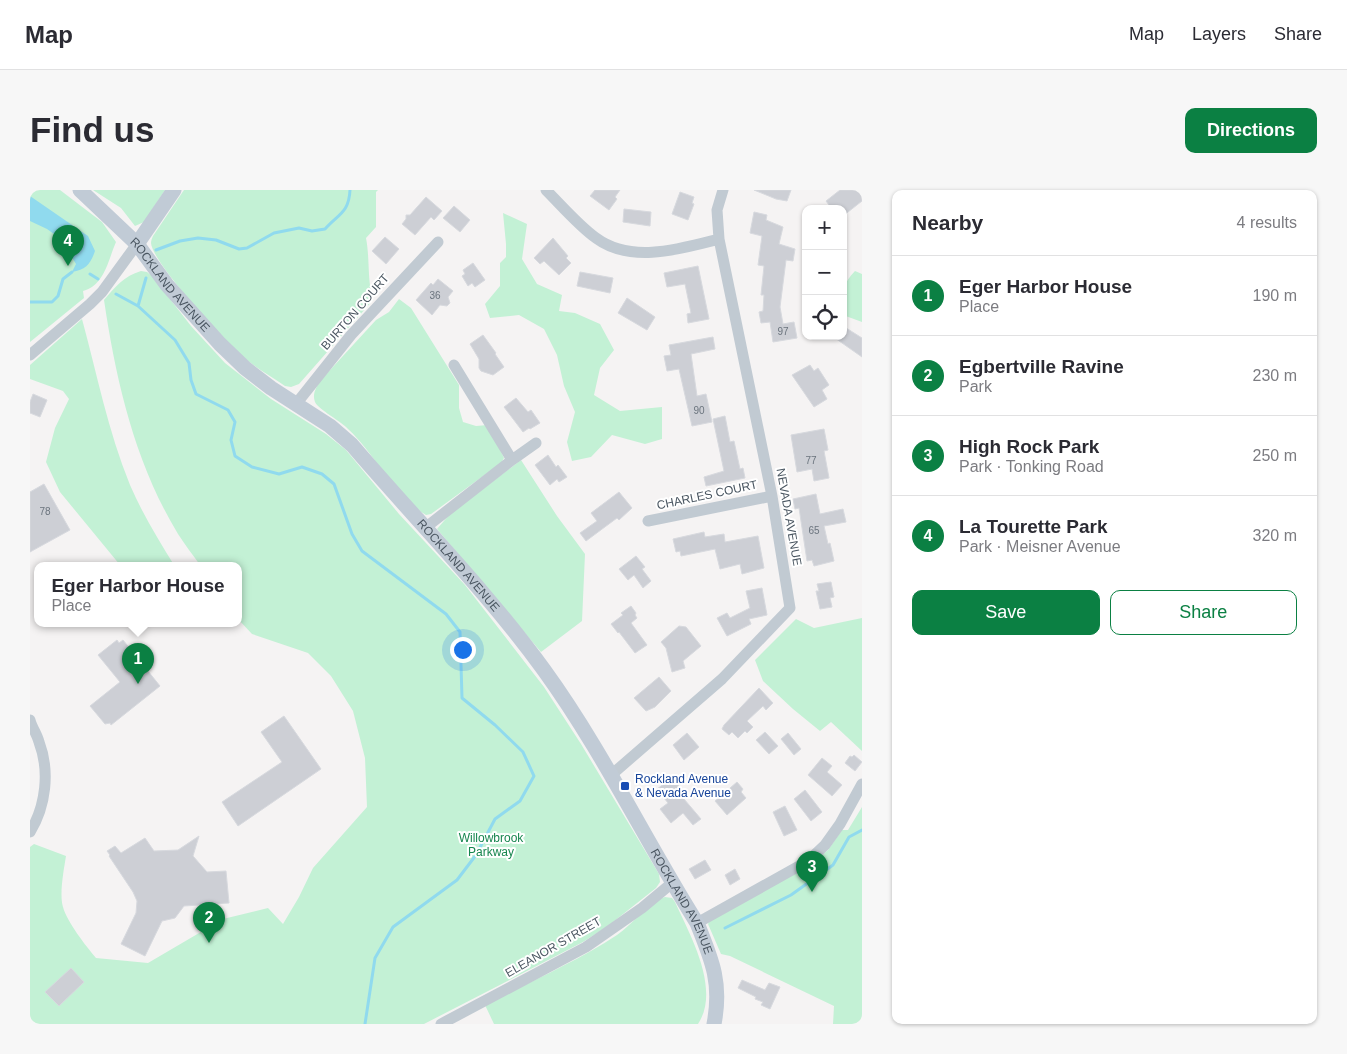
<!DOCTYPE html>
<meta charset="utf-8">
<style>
body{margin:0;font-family:Arial,sans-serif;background:#f7f7f7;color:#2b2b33}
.controls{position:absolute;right:15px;top:15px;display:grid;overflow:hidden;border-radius:10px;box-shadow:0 1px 4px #0004}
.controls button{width:45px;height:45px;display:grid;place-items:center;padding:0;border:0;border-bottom:1px solid #e1e1e2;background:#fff;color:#2b2b33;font:25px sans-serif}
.you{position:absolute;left:432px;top:459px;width:18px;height:18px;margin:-12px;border:4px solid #fff;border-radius:50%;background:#1a73e8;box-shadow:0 0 0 8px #1a73e833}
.badge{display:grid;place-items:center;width:32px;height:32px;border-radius:50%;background:#0b8043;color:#fff;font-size:16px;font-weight:700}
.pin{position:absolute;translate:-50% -41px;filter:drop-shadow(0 1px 2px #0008)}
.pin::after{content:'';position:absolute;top:26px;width:18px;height:15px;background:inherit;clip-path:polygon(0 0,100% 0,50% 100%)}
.popup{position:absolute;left:4px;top:372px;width:208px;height:65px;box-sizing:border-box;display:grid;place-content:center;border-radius:10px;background:#fff;filter:drop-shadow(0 1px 4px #0005);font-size:16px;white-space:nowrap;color:#7c7c81}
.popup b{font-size:19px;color:#2b2b33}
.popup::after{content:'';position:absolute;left:50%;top:100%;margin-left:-10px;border:10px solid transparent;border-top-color:#fff}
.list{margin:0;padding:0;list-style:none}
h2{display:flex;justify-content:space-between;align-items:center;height:65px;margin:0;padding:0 20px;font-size:21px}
h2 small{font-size:16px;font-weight:400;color:#7c7c81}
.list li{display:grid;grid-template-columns:32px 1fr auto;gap:15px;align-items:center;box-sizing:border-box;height:80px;padding:0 20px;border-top:1px solid #e1e1e2}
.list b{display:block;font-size:19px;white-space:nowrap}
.list p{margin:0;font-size:16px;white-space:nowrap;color:#7c7c81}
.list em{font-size:16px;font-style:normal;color:#7c7c81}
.actions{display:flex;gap:10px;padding:15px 20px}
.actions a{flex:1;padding:11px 0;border:1px solid #0b8043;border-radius:10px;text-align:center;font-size:18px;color:#0b8043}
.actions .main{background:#0b8043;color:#fff}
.icon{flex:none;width:28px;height:28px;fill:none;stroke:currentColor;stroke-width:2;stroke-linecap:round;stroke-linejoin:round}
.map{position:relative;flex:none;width:832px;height:834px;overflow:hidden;border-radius:10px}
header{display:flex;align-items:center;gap:30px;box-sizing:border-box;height:70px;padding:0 25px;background:#fff;border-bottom:1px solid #e1e1e2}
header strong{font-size:24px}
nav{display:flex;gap:28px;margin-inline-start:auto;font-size:18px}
.intro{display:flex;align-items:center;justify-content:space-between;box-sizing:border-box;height:120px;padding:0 30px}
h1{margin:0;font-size:35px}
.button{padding:12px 22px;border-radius:10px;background:#0b8043;color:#fff;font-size:18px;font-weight:700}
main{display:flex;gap:30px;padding:0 30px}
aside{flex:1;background:#fff;border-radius:10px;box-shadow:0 1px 4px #0004}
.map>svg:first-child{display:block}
</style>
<header>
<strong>Map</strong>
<nav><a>Map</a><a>Layers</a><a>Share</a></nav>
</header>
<div class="intro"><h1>Find us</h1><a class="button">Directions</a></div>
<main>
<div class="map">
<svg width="832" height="834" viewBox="0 0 832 834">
<rect width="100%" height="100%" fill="#f5f3f3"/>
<!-- green -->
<path fill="#c3f1d5" d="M0,0H30L72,32L86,52C78,70 75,95 53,101L54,108L0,152Z
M63,0H135L114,32L105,36L91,18Z
M154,0H348L346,2V37L336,48C340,68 337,90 343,110L269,194L261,197L255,196C241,186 226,178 213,167C196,153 122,72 121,53C121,51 122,48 123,46Z
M473,23L497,34L492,69L507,94L532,105L529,121L545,123L570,134L584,160L570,178L564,205L590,221L632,217V249L615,254L582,245L561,267L542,271L537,252L545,222L534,196L527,165L514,139L489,125L460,128L455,114L470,96V73L476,67V54Z
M111,81L117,82L122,86L161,136L195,173L241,209L296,244L316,260L369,324L435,395L514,497L551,554L629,684L630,692L626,698L578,736L553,752L394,834H0V657L4,654L36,666C34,679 29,704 33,717C37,732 56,756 66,768L118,773L193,729L238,718L253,734L269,707L283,678L337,617L335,568L323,521L301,486L278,463L222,444L208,429V375H170C163,365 155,355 148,344C105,273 86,191 74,110C85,97 94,86 111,81Z
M825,81L832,84V132L813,125C813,106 810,96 825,81Z
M369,109L381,118L429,195V218L433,232L446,236L458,235L474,268L471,273L401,324L396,325C364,306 346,265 318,239C312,232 288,219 285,212C282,204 286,198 290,191L346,130L359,122Z
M52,129C67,184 78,241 100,295C112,323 128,349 144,375H90L30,302L16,272L25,238L39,209L33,201L0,189V175Z
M491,270L527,326L555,364L552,431L511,462L407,339L420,324Z
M832,428V561L801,532L790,541L763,519L733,491L725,470L766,429L784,438Z
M832,617V834H803L804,816L700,766L691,764L678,734L680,730L779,676L798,660L812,640H818Z
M635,707L642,708L645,712C660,745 691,799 668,834H464L455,815C499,792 546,772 587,745C599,737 624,709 635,707Z"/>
<!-- water -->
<path fill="#90daee" d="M0,6L58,46L65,61C61,73 56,80 42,82L46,74L31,49L17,39L0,31Z"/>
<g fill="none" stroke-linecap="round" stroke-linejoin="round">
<!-- stream -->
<path stroke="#90daee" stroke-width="3" d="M126,60L150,51L168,48L186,50L209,59L217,58L244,43L269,38L282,41L295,39C308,24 319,23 320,0
M60,84L68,89
M86,104L108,116L145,150L159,173L161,190L166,204L198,220L205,232L201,250L205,266L222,277L249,284L272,277L292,284L304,294L322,344L332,361L416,424L430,442L432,508L465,535L493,562L504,586L490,611L465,629L446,665L427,690L363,737L345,768L335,834
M0,112H22L28,106L33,89L42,82
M108,116L116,88
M695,738L761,705L803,675L819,647L832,640"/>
</g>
<!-- building -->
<path fill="#cdcfd5" stroke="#d7d9de" d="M565,0H590L585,7L587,9L579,20L560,6Z
M724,0H761L757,11L746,9Z
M810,0H832V11L813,26V19H802L796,11Z
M650,2L664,7L662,13L664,14L658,30L642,24Z
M396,7L412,21L404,30L401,27L385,45L372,34L376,29V25H380Z
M424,16L440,30L430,42L413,28Z
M594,19L621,22L620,36L593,32Z
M724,22L737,25L736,30L753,37L749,54L765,59L763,71L756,70L750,117L753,134L764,132L767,148L743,152L740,132L731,133L729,122L733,121L734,105H731L734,76L728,75L732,46L720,43Z
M355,47L369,59L356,74L342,61Z
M523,48L538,66L536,68L541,73L529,85L514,71L510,74L504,68Z
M443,73L455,90L445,97L442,93L438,96L432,86L435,84L433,80Z
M668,76L679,129L658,133L657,124L661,123L655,94L637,97L634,83Z
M550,82L583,88L580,103L547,96Z
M408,89L423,101L418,107L420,113L417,116L410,115L402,125L386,110L401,93L403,95Z
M597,108L625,127L617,140L588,123Z
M813,136L832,148V167L802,146H813Z
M453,145L466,163L465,164L474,177L463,185L451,181L449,178V169L440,154Z
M683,147L685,159L661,164L667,206L676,204L682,232L662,236L649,179L637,181L634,166L641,165L639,155Z
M780,175L784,181L788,178L799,195L792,200L797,209L784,217L762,185Z
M3,204L17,210L10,227L0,223V212Z
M486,208L498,222L501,220L510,233L500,239L499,238L493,242L474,217Z
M695,226L700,252L704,251L710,279L713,278L715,288L676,296L674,287L694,281L683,229Z
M794,239L798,260L794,261L799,288L784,291L782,279L767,282L761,245Z
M518,265L526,277L528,275L537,287L529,292L527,289L520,295L505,275Z
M14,294L40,340L0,362V302Z
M589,302L602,318L589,330L587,328L556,351L550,343L567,331L561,323Z
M786,304L790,324L813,319L816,332L794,336L798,354L800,353L804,371L784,376L782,370L777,371L769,318L765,319L763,309Z
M674,342L675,347L694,344L695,352L728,346L734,378L712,384L710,374L690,379L685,359L651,366L650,361L646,362L643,349Z
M606,366L615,377L612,379L621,391L613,398L604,385L598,390L589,379Z
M801,392L804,407L800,408L802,417L790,419L786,401H789L787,394Z
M732,398L737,425L719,429L721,434L697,446L687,428L697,423L700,428L720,418L716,401Z
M601,416L606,423L605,425L607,428L601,433L617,455L605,463L589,442L588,443L581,434L593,425L591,423Z
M649,436L656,437L671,456L653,471L655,478L642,482L636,458L631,452Z
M87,450L89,453L93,450L130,496L81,535L80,533L75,534L60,516L90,492L68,465Z
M629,487L641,501L625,517L616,521L604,508Z
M729,498L743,513L736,520L733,516L717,531L723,537L717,543L715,541L708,548L702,542L699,545L692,539L694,535Z
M254,526L291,579L208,636L192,612L252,572L231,542Z
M735,542L748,556L739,564L726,550Z
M657,543L669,557L654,570L643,555Z
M758,543L771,559L764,565L751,549Z
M824,565L832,572L825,581L815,573L820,566L822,567Z
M792,568L802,576L797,582L812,595L802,606L778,585Z
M642,588L657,606L654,609L671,629L663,635L653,623L641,633L630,619L638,613L627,599Z
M707,592L713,599L711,602L716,608L697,625L685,611Z
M775,600L792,622L781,631L764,609Z
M755,616L767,640L754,646L743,622Z
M169,646L163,666L177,682L196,681L199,713L154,716L145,728L132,731L115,766L91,754L106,723L107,711L103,702L79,666L80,665L77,661L85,656L91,663L115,648L124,661L148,660Z
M675,670L681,680L665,689L659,679Z
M705,679L710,689L700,695L695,685Z
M41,778L54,792L29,816L15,802Z
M712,790L735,800L739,793L750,797L740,819L731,815L733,812L725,809L726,807L708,798Z"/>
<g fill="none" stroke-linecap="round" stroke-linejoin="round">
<!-- street -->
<path stroke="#c1cad2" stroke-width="11" d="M516,0C531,15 549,36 566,48C601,74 650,59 689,49
M0,165L60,114L72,102L107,54
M424,175L482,270
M266,214L321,145L408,52
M618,331L742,306
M395,338L482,270L506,253
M0,530C2,538 7,544 9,552C20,581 16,616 0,642
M580,586L692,489L760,418L742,306L689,49L687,20L693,0
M667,733L778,671L795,655L810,634L832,594
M411,834L556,757L612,718L642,693"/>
<!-- secondary -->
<g stroke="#c1cbd6" stroke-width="15">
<path id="s1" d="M50,0L107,54L137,95L190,154L215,178L241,198L300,236L322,255C386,330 456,400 514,480C572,560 615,650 667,733C682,770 692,793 684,834"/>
<path d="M107,54L144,0"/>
</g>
</g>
<!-- markers -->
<rect fill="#1a4fb4" stroke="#fff" stroke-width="2" x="590" y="591" width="10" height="10" rx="2.5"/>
<g text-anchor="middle" stroke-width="4" stroke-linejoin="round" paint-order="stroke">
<!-- number labels -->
<g font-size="10" fill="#6b747e">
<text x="405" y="109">36</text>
<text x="753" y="145">97</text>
<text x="669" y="224">90</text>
<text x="781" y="274">77</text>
<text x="15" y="325">78</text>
<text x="784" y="344">65</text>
</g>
<!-- street labels -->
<g font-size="12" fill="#4a5661" stroke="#fff">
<text dy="4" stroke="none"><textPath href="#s1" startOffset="131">ROCKLAND AVENUE</textPath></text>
<text transform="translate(325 122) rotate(-49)" y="4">BURTON COURT</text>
<text transform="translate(677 305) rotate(-12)" y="4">CHARLES COURT</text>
<text transform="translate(759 327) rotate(80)" y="4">NEVADA AVENUE</text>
<text dy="4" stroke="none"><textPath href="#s1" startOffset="536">ROCKLAND AVENUE</textPath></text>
<text dy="4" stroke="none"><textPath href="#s1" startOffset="941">ROCKLAND AVENUE</textPath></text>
<text transform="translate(523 757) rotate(-30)" y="4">ELEANOR STREET</text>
</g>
<!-- transit labels -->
<g font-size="12" fill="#164399" stroke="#fff" text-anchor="start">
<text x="605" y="593">Rockland Avenue<tspan x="605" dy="14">&amp; Nevada Avenue</tspan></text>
</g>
<!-- park labels -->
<g font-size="12" fill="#17864f" stroke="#fff">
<text x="461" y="652">Willowbrook<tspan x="461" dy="14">Parkway</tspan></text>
</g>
</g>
</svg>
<div class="controls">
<button>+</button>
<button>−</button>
<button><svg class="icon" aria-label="locate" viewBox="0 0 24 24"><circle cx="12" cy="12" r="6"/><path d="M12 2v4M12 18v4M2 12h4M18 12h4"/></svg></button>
</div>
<div class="you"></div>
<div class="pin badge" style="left:108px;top:494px">1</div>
<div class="popup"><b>Eger Harbor House</b>Place</div>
<div class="pin badge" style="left:179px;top:753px">2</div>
<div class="pin badge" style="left:782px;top:702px">3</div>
<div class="pin badge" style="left:38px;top:76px">4</div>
</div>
<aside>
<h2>Nearby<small>4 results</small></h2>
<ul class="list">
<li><span class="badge">1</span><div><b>Eger Harbor House</b><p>Place</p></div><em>190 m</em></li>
<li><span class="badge">2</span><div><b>Egbertville Ravine</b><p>Park</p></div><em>230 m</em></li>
<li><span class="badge">3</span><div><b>High Rock Park</b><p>Park · Tonking Road</p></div><em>250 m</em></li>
<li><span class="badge">4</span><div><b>La Tourette Park</b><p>Park · Meisner Avenue</p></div><em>320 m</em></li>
</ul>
<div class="actions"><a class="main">Save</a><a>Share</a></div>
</aside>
</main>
